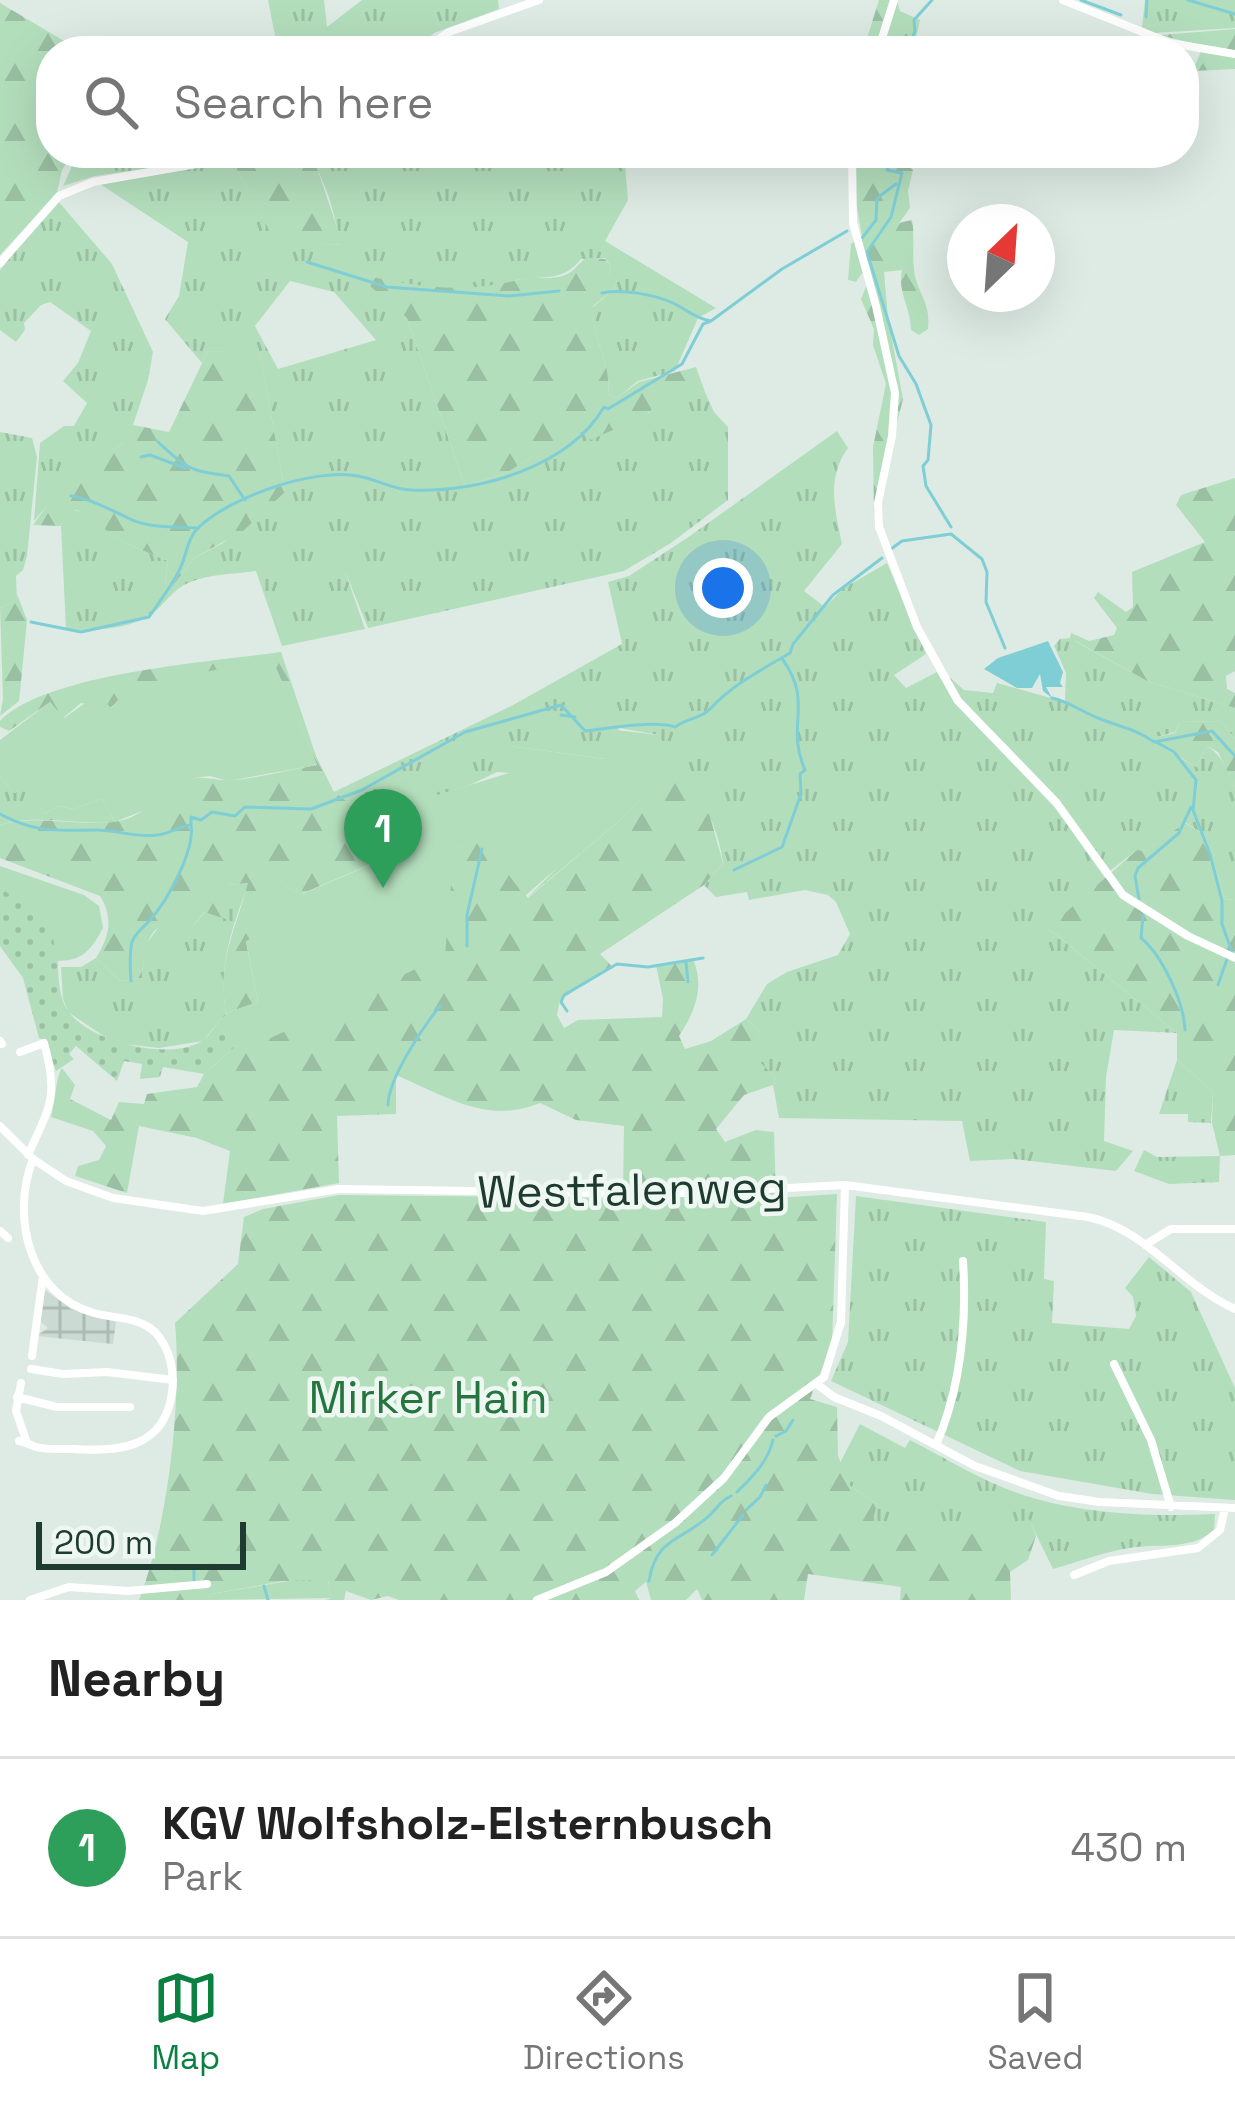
<!DOCTYPE html>
<style>
body{margin:0;font-family:"Space Grotesk",sans-serif;background:#f6f6f6;color:#222}
.compass{position:absolute;left:947px;top:204px;width:108px;height:108px;border-radius:50%;background:#fff;box-shadow:0 12px 48px #0002;rotate:25deg}
.scale{position:absolute;left:36px;bottom:30px;width:210px;box-sizing:border-box;padding-left:12px;border:6px solid #1d3b31;border-top:0;font-size:33px;line-height:42px;white-space:nowrap;color:#1d3b31;-webkit-text-stroke:9px #eef7f2;paint-order:stroke}
.you{position:absolute;left:723px;top:588px;width:42px;height:42px;margin:-30px;border:9px solid #fff;border-radius:50%;background:#1a73e8;box-shadow:0 0 0 18px #1a73e833}
.badge{display:grid;place-items:center;width:78px;height:78px;border-radius:50%;background:#0b8043;color:#fff;font-size:39px;font-weight:700}
.pin{position:absolute;translate:-50% -99px;filter:drop-shadow(0 3px 6px #0008)}
.pin::after{content:'';position:absolute;top:63px;width:42px;height:36px;background:inherit;clip-path:polygon(0 0,100% 0,50% 100%)}
.list{margin:0;padding:0;list-style:none}
h2{display:flex;justify-content:space-between;align-items:center;height:156px;margin:0;padding:0 48px;font-size:51px}
h2 small{font-size:39px;font-weight:400;color:#767676}
.list li{display:grid;grid-template-columns:78px 1fr auto;gap:36px;align-items:center;box-sizing:border-box;height:180px;padding:0 48px;border-top:3px solid #e0e0e0}
.list b{display:block;font-size:45px;white-space:nowrap}
.list p{margin:0;font-size:39px;white-space:nowrap;color:#767676}
.list em{font-size:39px;font-style:normal;color:#767676}
.icon{flex:none;width:66px;height:66px;fill:none;stroke:currentColor;stroke-width:2;stroke-linecap:round;stroke-linejoin:round}
.map{position:relative;flex:none;width:1235px;height:1600px;overflow:hidden}
.search{position:absolute;background:#fff;box-shadow:0 12px 48px #0002;left:36px;right:36px;top:36px;height:132px;display:flex;align-items:center;gap:30px;box-sizing:border-box;padding:0 42px;border-radius:48px;color:#767676;font-size:45px}
.sheet{height:336px;background:#fff}
nav{display:flex;justify-content:space-around;align-items:center;box-sizing:border-box;height:168px;border-top:3px solid #e0e0e0;background:#fff;font-size:33px;color:#767676}
nav a{display:grid;justify-items:center;gap:6px}
nav .on{color:#0b8043}
.map>svg:first-child{display:block}
</style>
<div class="map">
<svg width="1235" height="1600" viewBox="0 0 1235 1600">
<defs>
<pattern id="industrial-grid" width="8" height="8" patternUnits="userSpaceOnUse" patternTransform="scale(3)"><rect width="8" height="8" fill="#cbdad2"/><path d="M0 4h8M4 0v8" fill="none" stroke="#aebcb5"/></pattern>
<pattern id="grass-tufts" width="24" height="20" patternUnits="userSpaceOnUse" patternTransform="scale(3)"><rect width="24" height="20" fill="#b3debc"/><path d="M3 7l-1-3M5 7V3M7 7l1-3M15 17l-1-3M17 17v-4M19 17l1-3" fill="none" stroke="#9abfa2"/></pattern>
<pattern id="forest-firs" width="22" height="20" patternUnits="userSpaceOnUse" patternTransform="scale(3)"><rect width="22" height="20" fill="#b3debc"/><path d="M5 1l3.5 6h-7zM16 11l3.5 6h-7z" fill="#9abfa2"/></pattern>
<pattern id="park-dots" width="8" height="8" patternUnits="userSpaceOnUse" patternTransform="scale(3)"><rect width="8" height="8" fill="#b3debc"/><path d="M2 2h.1M6 6h.1" fill="none" stroke="#9abfa2" stroke-width="1.8" stroke-linecap="round"/></pattern>
</defs>
<rect width="100%" height="100%" fill="#ddebe4"/>
<!-- industrial -->
<path fill="url(#industrial-grid)" d="M45,1290L71,1309L116,1322L113,1344L36,1336L48,1328L40,1321Z"/>
<!-- grass -->
<path fill="url(#grass-tufts)" fill-rule="evenodd" d="M268,0H324L327,27L362,0H498L499,9L434,33L413,51H278Z
M1145,0H1235V28L1153,33L1142,27Z
M78,153L155,154L157,167L95,176L63,186Z
M311,153H624L628,200L605,241L716,308L698,318L675,371L638,381L617,398L608,395C612,361 591,339 593,307L614,289L617,281L609,276L611,267L605,258L581,259C564,281 546,276 521,279C512,281 503,286 493,288C449,294 401,284 359,274L407,318L465,486L508,472L578,426L649,413L669,391L686,387L705,392L714,412L728,427V500L671,543L624,571L368,628L345,571L365,629L282,646L256,571C235,574 208,574 188,583C172,590 165,604 152,614C130,629 92,632 66,629L61,526L70,509L81,512L125,543L168,561L165,584L172,587L194,558L223,543L285,492L260,354L208,351L202,363L165,319L179,296L188,242L100,184L233,162L275,240L342,245L329,197ZM290,281L334,292L376,340L278,369L255,326Z
M58,201L112,264L153,352L148,380L128,440L57,494L34,521L40,443L64,426H74L87,403L63,381L78,363L91,331L50,302L41,305L24,323L25,330L16,342L0,330V270Z
M837,431L848,448C826,478 835,510 842,544L804,591L825,607L844,588L887,563L926,654L894,675L906,688L937,672L954,702L1056,809L1105,878L1049,929L1177,1033L1114,1030L1106,1077L1104,1141L1133,1151L1116,1171L1013,1159L970,1161L962,1121L779,1118L773,1085L776,1078L754,1057L759,1030L746,1019L767,984L787,972L838,955L850,934L836,902L828,895L805,890L749,900L747,892L716,897L704,885L723,863C718,823 700,796 676,765L618,822L527,898L595,830L594,785L659,735L619,728L606,759L510,746V773L497,772L470,785L376,815L374,835L364,814L334,792L513,705L622,644L608,582L629,576L690,536Z
M0,432L32,438L37,457L27,556L23,570L16,576L17,601L0,608Z
M1071,633L1076,635L1075,641L1147,681L1235,708V739L1221,721L1180,722L1175,732L1157,737L1162,747L1196,767L1207,746C1222,755 1228,772 1235,787V900L1225,899L1205,835L1186,823L1146,851L1137,850L1107,873L1060,802L961,698L949,677L964,690L993,693L997,683L1065,702L1066,673L1054,646L1060,639L1070,638Z
M0,777L15,793L23,786L45,814L58,806L73,809L102,799L115,822C76,826 38,813 0,825Z
M249,883C232,927 218,966 226,1013L203,1041L159,1048L114,1043L68,1012L63,999L61,967H81L96,958L120,981L142,978L145,946L160,925L179,919L193,926L227,885Z
M1177,1060L1213,1092L1211,1123L1188,1122V1114H1159Z
M1144,1150L1157,1157L1220,1156L1219,1182L1169,1184L1134,1171Z
M856,1196L1046,1222L1044,1279L1054,1281L1052,1323L1129,1329L1136,1316L1133,1297L1125,1288L1149,1257L1191,1292L1235,1388V1500L1152,1494L1020,1471L831,1381L848,1342Z
M860,1424L905,1448L910,1440C941,1456 971,1474 1002,1487C1067,1514 1146,1517 1215,1514L1214,1530C1191,1551 1158,1543 1129,1548C1104,1552 1078,1562 1053,1569L1029,1520C970,1538 930,1547 871,1523L877,1504L850,1486L840,1463Z
M306,1578L328,1580L331,1598L209,1600L211,1594Z"/>
<!-- forest -->
<path fill="url(#forest-firs)" d="M879,0H897L900,11L920,20L913,51H863Z
M0,3L81,51H51V153H73L62,170L57,193L0,255Z
M1235,29V69L1193,71L1203,46L1160,35Z
M277,153H312L343,245L275,241L233,162Z
M855,153H894L913,170L908,191L910,208L899,223L912,220C915,237 912,252 914,270C917,294 931,301 928,329L919,335L911,330C911,308 897,292 902,270L884,272L888,318L903,399L874,515L873,447L886,384L873,345L874,329L861,299L868,282L862,273L856,282L848,280L851,244L862,236L855,197Z
M586,258L605,259L611,267L609,276L617,280L614,289L593,306C591,340 612,360 608,395L617,398L639,382L696,367L705,392C666,382 674,397 646,414C629,424 609,431 591,440L578,427L508,472L465,486L407,318L355,273C410,286 462,295 517,280C535,275 556,283 572,271C577,267 581,261 586,258Z
M208,351L260,353L285,492L243,531L194,558L172,587L165,585L168,561L125,543L77,510H70L61,526L33,525L59,489L123,444L133,425L169,432Z
M1235,478V671L1226,676L1227,689L1235,693V708L1147,681L1074,640L1076,635L1089,641L1114,635L1117,628L1094,598L1098,592L1126,612L1133,607L1132,572L1205,542L1176,505L1181,495Z
M17,594L27,620L20,692L19,701L0,716L3,699L0,608L16,601Z
M281,652L316,756L334,792L364,814L383,859L301,894L286,887L268,930L246,942L258,1002L226,1013C217,960 235,932 248,883L227,885L229,920L204,912L193,926C151,913 145,940 142,978L120,981L96,958C109,937 114,918 100,896L0,858V825C39,813 79,828 119,821C147,816 165,788 191,779C203,775 220,782 234,780C262,777 289,770 317,765L272,659L127,693L110,708L81,703L63,718L50,702L9,731L0,727V721C46,673 212,662 281,652Z
M1221,721L1235,739V787L1218,752L1207,746L1196,767L1162,746L1157,737L1175,733L1180,722Z
M676,764L707,806L723,863L704,885L600,954L613,967L560,1000L557,1015L564,1028L578,1020L662,1017L663,999L656,965L693,959C705,987 695,1012 679,1036L685,1049L711,1041L746,1019L759,1030L755,1057L776,1078L773,1085L744,1095L716,1129L725,1142L756,1130L774,1132L776,1198L837,1194L832,1345L810,1399L837,1407L838,1456L850,1486L877,1504L872,1523C927,1546 974,1537 1029,1519L1036,1536L1028,1560L1010,1572L1011,1600H900L901,1587L808,1574L804,1600H702L697,1589L686,1600H651L646,1582L635,1591L639,1600H399L388,1596L371,1600L346,1591L344,1600H326L331,1598L328,1580L283,1581L211,1594L209,1600H139C168,1525 182,1403 175,1323L238,1264L244,1217L263,1209L339,1195L623,1198L624,1126L576,1120L540,1103C488,1125 445,1096 396,1075V1114L337,1116L339,1183L223,1204L230,1151L197,1138L139,1126L127,1193L75,1176L78,1166L99,1160L106,1146L93,1131L51,1117C55,1103 56,1076 62,1068L75,1085L70,1099L111,1120L119,1102L144,1104L147,1094L197,1087L204,1074L237,1045L232,1031L247,1019L257,1044L454,850L480,836L528,898L618,822Z
M1185,823L1205,835L1225,899L1235,900V1155L1220,1156L1212,1123L1213,1092L1177,1060V1033L1048,928L1137,850L1146,851Z"/>
<!-- park -->
<path fill="url(#park-dots)" d="M0,887C15,899 42,909 51,927C63,951 53,984 66,1008C85,1041 169,1062 202,1041C210,1036 218,1021 226,1013L238,1044L204,1074L163,1067L160,1077L140,1079L142,1064L124,1061L117,1081L76,1046L69,1054L74,1059L56,1071L46,1041L39,1038L23,978L0,946Z"/>
<!-- garden -->
<path fill="#b3debc" d="M272,658L317,765L228,781L210,776L194,778L180,787L172,799L115,822L102,799L73,809L58,806L45,814L23,787L15,793L0,777V740L50,702L64,718L98,694L111,708L129,688Z
M616,730L659,735L676,764L525,896L479,837L454,850L445,955L256,1045L247,1020L232,1031L226,1013L258,1002L246,941L268,930L272,889L286,887L302,894L382,860L365,814L405,805L509,773L510,746L605,759Z
M0,866L84,895L99,906L103,928C91,950 83,961 57,961C51,908 37,917 0,887Z"/>
<!-- water -->
<path fill="#7fced6" d="M1048,641L1063,672L1060,683L1063,687H1046L1052,698L1043,691L1040,674L1032,688H1017L984,669L998,658Z"/>
<g fill="none" stroke-linecap="round" stroke-linejoin="round">
<!-- stream -->
<path stroke="#7fced6" stroke-width="3" d="M1081,0L1121,15
M1188,0L1235,14
M1146,17L1147,0
M907,51L915,31L914,20L932,0
M894,153L887,170L902,173L891,217L867,252L899,356L916,384L931,425L928,460L923,466L926,486L951,527
M862,238L876,220L877,198L896,184
M307,262L387,287L509,296L559,291
M602,293C622,289 653,294 673,303C686,309 696,319 711,321L782,269L847,231
M158,442C189,470 188,470 229,476L245,500
M141,457L150,455L185,468
M71,496C91,499 111,510 128,518C146,528 175,527 197,528
M891,549L902,541L951,534L982,559L987,572L986,602L1005,648
M31,622L81,632L149,617C159,602 171,587 179,571C186,558 187,539 197,529C227,498 315,467 358,476C376,479 393,490 411,490C478,493 569,467 604,407L608,409L682,364L703,324L711,321
M1052,698C1070,702 1080,711 1098,718C1117,726 1136,729 1154,742L1212,731L1235,756
M561,715L575,717
M1156,742L1174,752L1196,780L1193,810L1210,854L1222,901V924L1232,952
M0,814C38,834 57,830 96,830C118,830 135,838 158,835C173,833 178,826 191,825V817L201,820L212,812L235,816L245,807L311,809L362,790L465,732L561,705L585,731C607,728 658,720 675,727C686,718 701,719 710,709C733,684 763,669 790,653L793,644L833,595L882,558
M734,870L782,847L801,794L800,774L805,770C785,725 814,703 783,660
M1139,899L1135,876L1138,868L1179,833L1191,807
M1143,916L1141,938C1162,955 1184,1002 1185,1030
M467,946V915L482,849
M686,962L688,982
M131,981C130,968 129,955 132,942C135,933 144,927 150,920C168,900 195,850 191,825
M1218,985L1227,959
M567,1011L561,1002L564,995L617,964L648,967L703,958
M388,1105C388,1079 423,1027 440,1006
M776,1436L786,1431L793,1420
M737,1492C752,1477 768,1462 773,1440
M746,1510L760,1497L766,1485
M712,1555L743,1515
M175,1569L194,1568V1581
M649,1581C656,1536 685,1540 711,1514C719,1506 720,1501 731,1496
M264,1586L268,1600"/>
<!-- minor -->
<path stroke="#fff" stroke-width="8" d="M1063,0L1170,43L1235,54
M421,51L449,32L539,0
M878,51L894,0
M852,153L853,223L876,306L895,393L892,436L878,503L879,527L917,627L958,701L1056,802L1123,895L1188,936L1235,958
M0,263L59,196L93,182L258,153
M0,1041L2,1044
M20,1052L44,1043C59,1097 50,1106 28,1155
M0,1126L33,1159L66,1181L113,1198L203,1211L339,1189L665,1194L845,1185L1088,1217C1146,1229 1181,1285 1235,1309
M0,1231L8,1238
M1145,1245L1171,1229H1235
M32,1356L43,1276
M1114,1364L1151,1440L1171,1507
M31,1369L63,1374L107,1372L173,1380
M21,1383L16,1411L26,1440
M818,1385L834,1397L881,1416L975,1466L1059,1496L1100,1502L1235,1508
M17,1397L57,1407H130
M19,1441C25,1442 30,1445 36,1447C47,1450 62,1449 73,1449C120,1452 164,1448 172,1393C175,1372 170,1348 155,1332C137,1316 115,1319 94,1313C28,1295 11,1215 33,1159
M936,1445C961,1387 967,1324 963,1261
M1074,1575L1109,1561L1198,1548L1220,1530L1225,1508
M30,1600L69,1587L128,1591L207,1584
M537,1600L606,1572L675,1523L724,1478L769,1417L824,1377L841,1322L845,1185"/>
</g>
<g text-anchor="middle" stroke-width="9" stroke-linejoin="round" paint-order="stroke">
<!-- street labels -->
<g font-size="45" fill="#1d3b31" stroke="#eef7f2">
<text transform="translate(632 1189) rotate(-1)" y="16">Westfalenweg</text>
</g>
<!-- park labels -->
<g font-size="45" fill="#24753e" stroke="#eef7f2">
<text x="428" y="1413">Mirker Hain</text>
</g>
</g>
</svg>
<svg class="compass" viewBox="-18 -18 36 36"><path d="M0-13l5 13h-10z" fill="#e53935"/><path d="M0 13l5-13h-10z" fill="#767676"/></svg>
<div class="scale">200 m</div>
<div class="you"></div>
<div class="pin badge" style="left:383px;top:888px;background:#2e9e5b">1</div>
<div class="search"><svg class="icon" aria-label="search" viewBox="0 0 24 24"><circle cx="10" cy="10" r="6"/><path d="M15 15l6 6"/></svg>Search here</div>
</div>
<section class="sheet">
<h2>Nearby<small></small></h2>
<ul class="list">
<li><span class="badge" style="background:#2e9e5b">1</span><div><b>KGV Wolfsholz-Elsternbusch</b><p>Park</p></div><em>430 m</em></li>
</ul>
</section>
<nav>
<a class="on"><svg class="icon" aria-label="map" viewBox="0 0 24 24"><path d="M3 6l6-2 6 2 6-2v14l-6 2-6-2-6 2zM9 4v14M15 6v14"/></svg>Map</a>
<a><svg class="icon" aria-label="directions" viewBox="0 0 24 24"><path d="M12 3l9 9-9 9-9-9zM9 14v-3h6M13 9l2 2-2 2"/></svg>Directions</a>
<a><svg class="icon" aria-label="saved" viewBox="0 0 24 24"><path d="M7 4h10v16l-5-4-5 4z"/></svg>Saved</a>
</nav>
